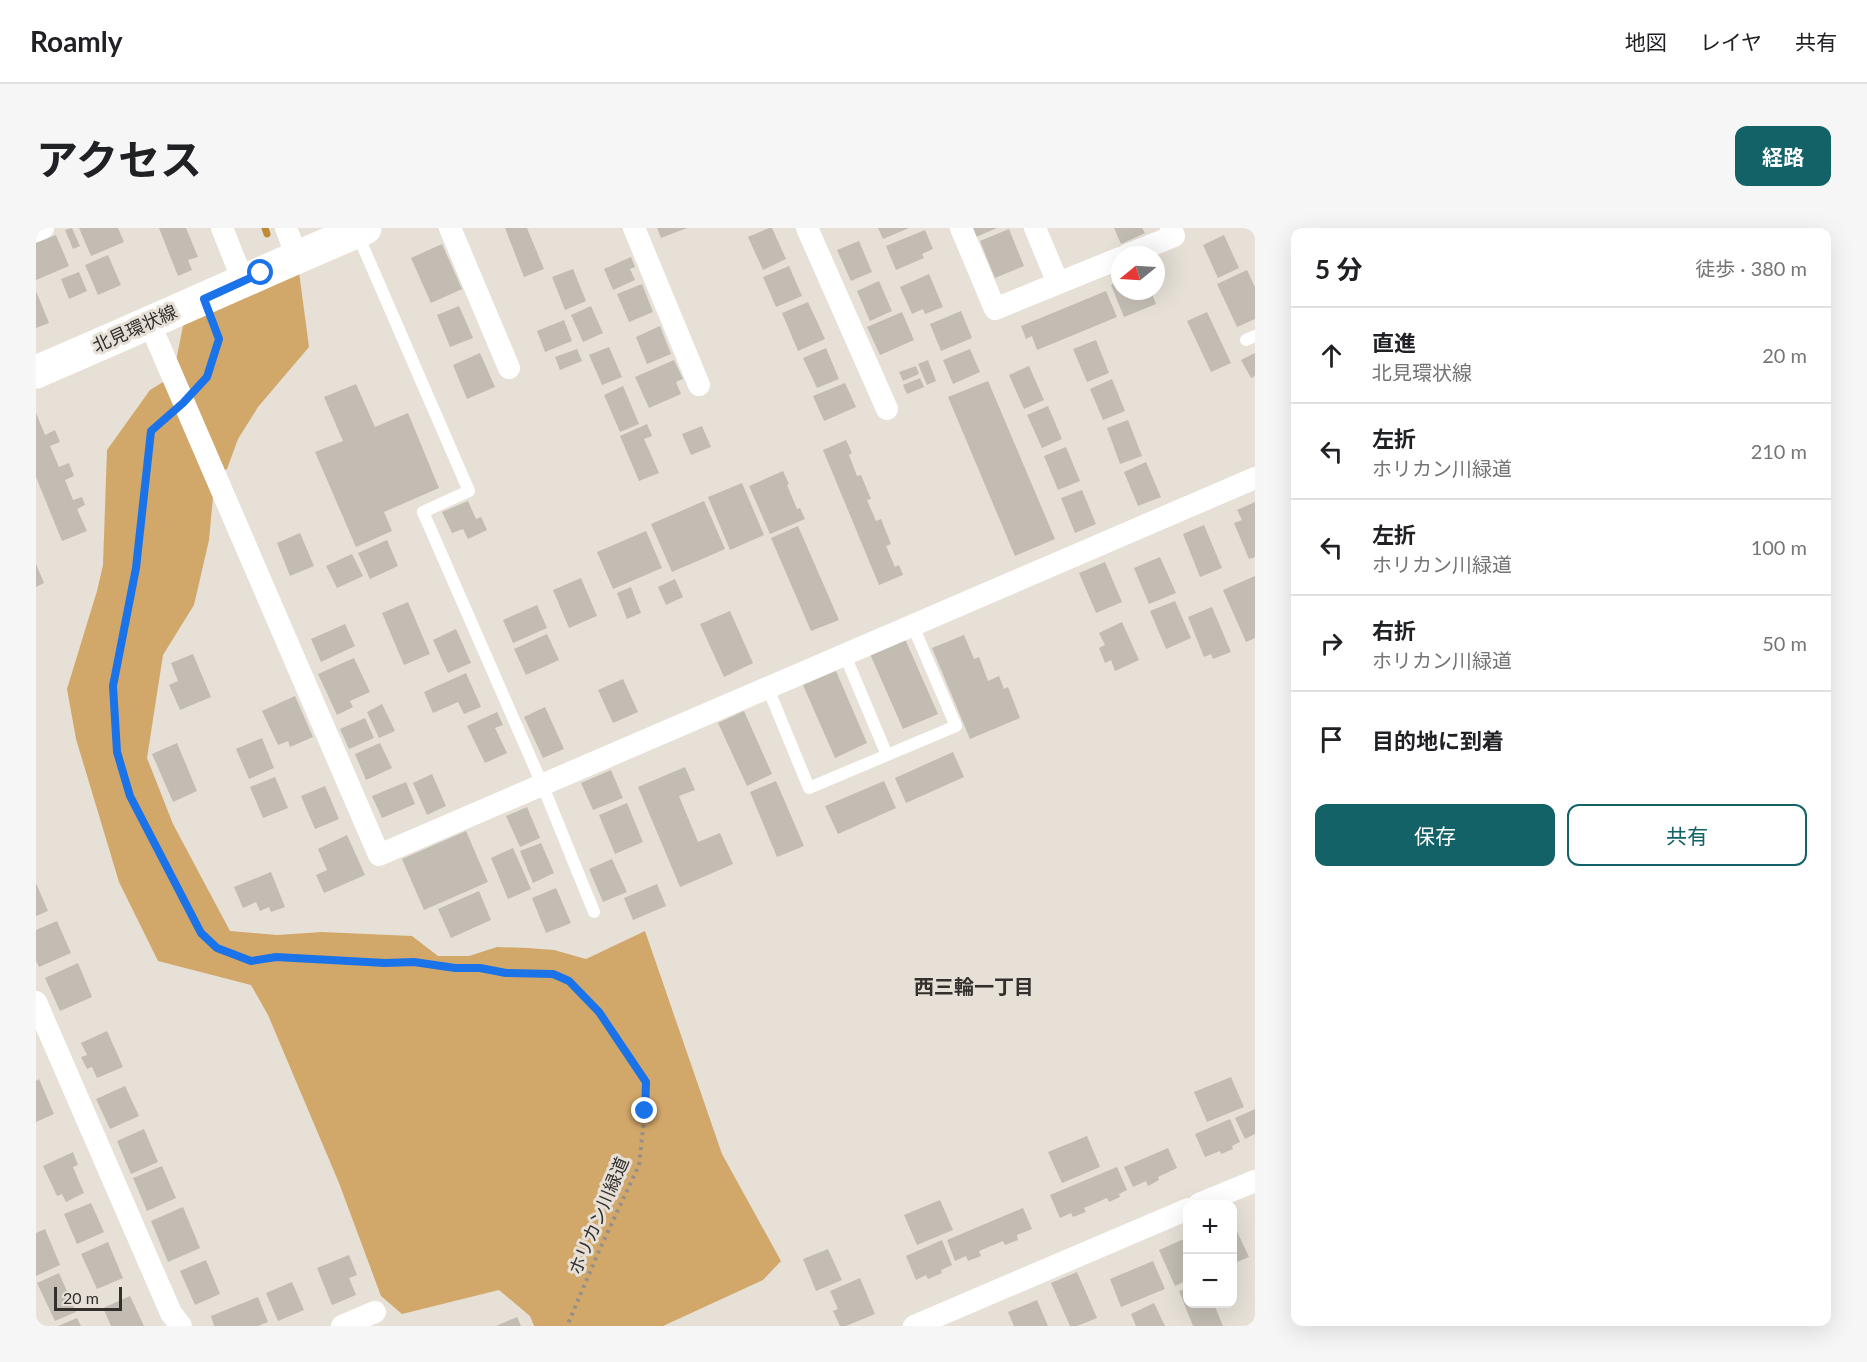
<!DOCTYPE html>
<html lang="ja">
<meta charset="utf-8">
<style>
body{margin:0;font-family:Lato,"Noto Sans JP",sans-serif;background:#f6f6f6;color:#202124}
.controls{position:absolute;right:18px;bottom:18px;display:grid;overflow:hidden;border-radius:12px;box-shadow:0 6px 24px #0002}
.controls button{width:54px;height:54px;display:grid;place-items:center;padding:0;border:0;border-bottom:2px solid #e0e0e0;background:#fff;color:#202124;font:30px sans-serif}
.compass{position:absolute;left:1075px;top:18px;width:54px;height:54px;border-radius:50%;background:#fff;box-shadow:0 6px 24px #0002;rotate:252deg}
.scale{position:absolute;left:18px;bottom:15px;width:68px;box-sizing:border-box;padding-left:6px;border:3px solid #322f2c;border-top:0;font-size:16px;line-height:21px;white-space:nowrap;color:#322f2c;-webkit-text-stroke:4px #e6e0d7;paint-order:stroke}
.stop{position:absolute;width:18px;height:18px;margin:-14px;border:4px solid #1a73e8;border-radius:50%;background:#fff}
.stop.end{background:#1a73e8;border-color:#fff;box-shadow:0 2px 6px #0008}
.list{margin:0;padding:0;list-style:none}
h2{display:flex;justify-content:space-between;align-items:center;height:78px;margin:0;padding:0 24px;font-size:26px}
h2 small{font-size:20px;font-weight:400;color:#757577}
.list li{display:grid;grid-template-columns:39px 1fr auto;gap:18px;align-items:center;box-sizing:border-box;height:96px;padding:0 24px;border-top:2px solid #e0e0e0}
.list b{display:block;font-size:22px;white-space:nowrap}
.list p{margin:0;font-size:20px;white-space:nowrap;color:#757577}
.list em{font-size:20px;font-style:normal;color:#757577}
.actions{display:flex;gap:12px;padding:18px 24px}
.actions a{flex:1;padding:14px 0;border:2px solid #126268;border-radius:12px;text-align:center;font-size:21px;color:#126268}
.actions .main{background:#126268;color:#fff}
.icon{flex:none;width:33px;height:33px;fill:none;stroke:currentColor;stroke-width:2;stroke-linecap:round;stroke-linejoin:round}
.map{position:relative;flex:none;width:1219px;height:1098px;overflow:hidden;border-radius:12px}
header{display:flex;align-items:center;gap:36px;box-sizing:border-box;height:84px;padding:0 30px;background:#fff;border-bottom:2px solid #e0e0e0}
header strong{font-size:28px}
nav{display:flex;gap:33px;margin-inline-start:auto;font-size:21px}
.intro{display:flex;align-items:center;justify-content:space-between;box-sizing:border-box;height:144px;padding:0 36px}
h1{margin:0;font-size:42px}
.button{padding:15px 27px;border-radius:12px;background:#126268;color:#fff;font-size:21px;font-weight:700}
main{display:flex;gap:36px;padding:0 36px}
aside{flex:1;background:#fff;border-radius:12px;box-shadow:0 6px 24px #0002}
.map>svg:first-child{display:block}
</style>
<header>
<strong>Roamly</strong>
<nav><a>地図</a><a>レイヤ</a><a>共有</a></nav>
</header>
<div class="intro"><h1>アクセス</h1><a class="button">経路</a></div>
<main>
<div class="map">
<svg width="1219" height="1098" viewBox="0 0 1219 1098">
<rect width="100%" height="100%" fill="#e6e0d7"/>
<!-- green -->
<path fill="#d2a76a" d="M261,29L273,119L222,179L202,211L191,241L179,247L173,312L158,377L127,427L111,530L137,596L194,703L241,707L286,704L376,708L402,728H433L461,719L492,720L518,722L550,731L609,703L686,926L745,1033L727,1052L627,1098H498L494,1088L463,1062L366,1086L345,1068L303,955L232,787L215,757L122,733L83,654L40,511L31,461L61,363L67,337L71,222L114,162L137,148L151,78Z"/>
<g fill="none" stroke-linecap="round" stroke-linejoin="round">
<!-- stream -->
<path stroke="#c08a34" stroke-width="7" d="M229,0L231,6"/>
</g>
<!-- building -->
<path fill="#c2bcb3" d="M36,0L44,18L37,21L29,2Z
M43,0H82L88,14L55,28Z
M123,0H150L162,29L152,32L156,42L142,48Z
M469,0H491L508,41L488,49Z
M621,0H651L625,10Z
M733,0H736L750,31L727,42L712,9Z
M842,0H873L847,11Z
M937,0H961L940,9Z
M1078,0H1106L1109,5L1085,16Z
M973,1L988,38L959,50L944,13Z
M889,2L897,21L886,26L888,30L860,42L850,18Z
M20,7L33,38L0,52V15Z
M1188,7L1203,40L1182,50L1167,17Z
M823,13L836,44L815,53L801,22Z
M406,16L426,61L395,75L375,30Z
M72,27L85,57L62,67L49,37Z
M595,29L599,39L594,41L599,52L577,62L568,41Z
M753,38L766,68L740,79L727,49Z
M537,41L550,73L529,82L516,49Z
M1211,42L1219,59V91L1201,99L1181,56Z
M43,44L51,63L33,71L25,51Z
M893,46L907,79L889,86L887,81L876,86L864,59Z
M843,53L856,83L834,93L821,63Z
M1084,53V63H1115L1120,76L1088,89L1075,57Z
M606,56L617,84L593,94L581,66Z
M0,63L13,95L0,100Z
M1070,63L1081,89L1001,122L996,108L990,111L985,98Z
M772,74L789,111L762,123L746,85Z
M423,78L437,110L414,119L401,87Z
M555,78L567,105L547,114L535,87Z
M925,83L936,110L905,123L894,96Z
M866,84L878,112L844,127L831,99Z
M1171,84L1195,135L1175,144L1151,93Z
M528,92L536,113L509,124L501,103Z
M624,98L635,126L611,136L600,109Z
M1060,112L1073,145L1051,154L1037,121Z
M573,119L586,149L566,157L553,127Z
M790,120L803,151L781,160L767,130Z
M541,121L546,133L524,142L519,129Z
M934,121L944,144L917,156L907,132Z
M444,125L459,159L431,171L417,137Z
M1219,125V148L1215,150L1205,132Z
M638,132L647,151L640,154L645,166L613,180L599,149Z
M892,132L900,153L891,157L882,136Z
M880,138L883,146L867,153L863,144Z
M993,138L1008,172L988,181L973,147Z
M884,150L888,159L871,166L867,157Z
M1076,151L1089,183L1067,192L1054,161Z
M952,153L1019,311L979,328L912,169Z
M809,155L820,179L788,193L777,168Z
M320,156L339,199L372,185L403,260L348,284L356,303L320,319L279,224L307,213L288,169Z
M587,158L603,196L584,204L568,167Z
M1012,178L1026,211L1006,220L991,187Z
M0,185L9,207L19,202L24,214L14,218L23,239L33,235L38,248L29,252L37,272L46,269L49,277L41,281L51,303L26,313L0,249Z
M1092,192L1106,228L1084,236L1071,200Z
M611,196L616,208L608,211L623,245L603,253L584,208Z
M666,198L675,219L655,227L646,206Z
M810,212L816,225L813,227L821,248L825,247L835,271L831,272L840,293L845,291L855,316L850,318L859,339L863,337L867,347L843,357L787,222Z
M1030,219L1044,253L1022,262L1008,228Z
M1110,234L1125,269L1102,278L1088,244Z
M747,243L753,256L751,257L761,281L764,280L769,291L734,306L713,258Z
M706,255L728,307L694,322L672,269Z
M1046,262L1060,296L1039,305L1025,270Z
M432,273L440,291L445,289L451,302L432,311L427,301L416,305L406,284Z
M668,273L689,321L636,344L615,296Z
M1219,274V329L1213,331L1198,295L1206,292L1201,282Z
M1168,297L1186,340L1164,349L1147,306Z
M762,298L803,392L775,403L735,310Z
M610,303L626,340L577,361L561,324Z
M264,305L278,338L254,348L241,315Z
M351,312L362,338L334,351L322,325Z
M316,326L327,348L301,360L290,338Z
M1124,329L1140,365L1113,376L1098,340Z
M1069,334L1086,374L1060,385L1043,345Z
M0,336L8,355L0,359Z
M1219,348V410L1210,414L1187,362Z
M545,350L561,388L533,400L517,362Z
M639,351L647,369L630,377L622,359Z
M595,359L605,385L591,391L581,365Z
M1139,373L1155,410L1130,421L1114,383Z
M372,374L394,426L368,437L346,385Z
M501,377L511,400L477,415L467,392Z
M1176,379L1195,424L1177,431L1175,426L1168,429L1152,389Z
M694,383L717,435L688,449L664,396Z
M1086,394L1103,432L1079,443L1075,432L1069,435L1063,420L1069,417L1063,405Z
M309,396L319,418L285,434L275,411Z
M420,401L435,435L412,445L397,412Z
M511,406L523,432L490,447L478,421Z
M928,407L938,431L943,429L952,453L963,448L968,461L972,459L984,490L934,511L896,420Z
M869,411L902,486L867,501L834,426Z
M157,426L175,469L144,482L133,457L142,453L135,435Z
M318,430L334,464L314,473L317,479L301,487L282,446Z
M800,443L831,515L799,530L767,457Z
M430,445L445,479L428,486L422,474L397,485L388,464Z
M587,451L602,484L577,495L562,462Z
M259,468L277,509L254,519L252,513L242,517L226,483Z
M346,476L359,503L343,510L331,484Z
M509,479L528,521L507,530L488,489Z
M708,483L736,546L711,558L682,495Z
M461,484L467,497L459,500L471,525L449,535L431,498Z
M329,490L338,510L313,521L304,501Z
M226,510L238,540L213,551L200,521Z
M141,515L161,563L137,574L116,526Z
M344,515L356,540L330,552L319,526Z
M917,524L928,549L870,575L859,550Z
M649,539L659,562L643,568L662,614L684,605L697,636L644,659L602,559Z
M575,542L587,570L557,582L545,555Z
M396,546L410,578L391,587L377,555Z
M239,549L252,580L227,590L214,559Z
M740,553L768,618L741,629L714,564Z
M848,553L860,580L802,606L789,578Z
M370,554L379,576L346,590L336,568Z
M289,558L303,591L279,601L265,568Z
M591,575L607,614L579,626L563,587Z
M491,579L504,610L484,619L470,588Z
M430,603L452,654L388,682L366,631Z
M311,607L329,647L288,665L280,647L291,642L282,621Z
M505,615L518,645L497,655L484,623Z
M477,620L495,661L472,671L455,630Z
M576,631L591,664L567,674L553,641Z
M235,644L249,679L235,684L233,679L224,683L220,674L207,680L198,659Z
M0,655L12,683L0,688Z
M621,656L630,678L597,692L588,670Z
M520,660L535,695L510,705L496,670Z
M443,663L455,692L415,710L402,681Z
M21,693L35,725L3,739L0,733V702Z
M42,735L56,769L24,783L9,750Z
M71,803L87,839L61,850L56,839L51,841L45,829L51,827L45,815Z
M1195,849L1208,879L1171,894L1158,864Z
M3,851L18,886L0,894V853Z
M89,858L103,888L74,901L60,871Z
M1219,881V906L1209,911L1199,890Z
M1194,891L1204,914L1196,918L1197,921L1185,926L1184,923L1169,929L1159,906Z
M108,901L122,934L95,946L81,913Z
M1051,908L1064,939L1026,955L1012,924Z
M1132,920L1141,940L1122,949L1123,952L1112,958L1110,953L1097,959L1088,939Z
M37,924L42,937L37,939L48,965L30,974L26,966L21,968L7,938Z
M126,938L140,970L111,983L97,950Z
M1081,939L1091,962L1083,966L1084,969L1073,974L1071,970L1048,980L1050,984L1037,989L1035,985L1024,990L1014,967Z
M904,972L917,1002L881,1017L868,987Z
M55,975L68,1004L41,1016L28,986Z
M147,979L164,1020L132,1034L115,993Z
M987,980L996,1001L981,1007L982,1012L969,1017L967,1013L943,1023L945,1028L932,1033L930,1028L919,1033L911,1012Z
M1196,993L1213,1029L1196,1036Z
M9,1001L24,1037L0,1048V1005Z
M1148,1011L1152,1018V1052L1139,1058L1123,1022Z
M906,1012L916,1037L905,1042L906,1045L892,1051L890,1047L880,1052L870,1028Z
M72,1014L87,1050L61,1061L45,1026Z
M792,1021L806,1052L780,1063L767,1031Z
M313,1027L321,1047L313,1050L320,1067L296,1077L281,1040Z
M170,1032L184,1066L159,1077L144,1043Z
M1117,1033L1129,1061L1085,1079L1074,1051Z
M1041,1044L1061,1090L1041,1098H1034L1015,1055Z
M23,1045L40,1084L19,1093L1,1055Z
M824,1050L839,1086L810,1098H804L797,1083L802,1081L794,1063Z
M256,1054L268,1082L242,1093L230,1065Z
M1152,1060V1076H1178L1187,1098H1157L1143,1063Z
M94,1068L108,1098H75L67,1080Z
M222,1069L232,1094L222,1098H178L175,1088Z
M1001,1072L1012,1098H978L972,1084Z
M1118,1075L1129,1098H1100L1095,1086Z
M481,1089L485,1098H460Z
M41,1090L45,1098H22Z"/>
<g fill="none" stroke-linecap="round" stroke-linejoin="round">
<!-- path -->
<path stroke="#95918a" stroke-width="4" stroke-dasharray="3 4.5" stroke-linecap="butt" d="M162,158L171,149L183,111L176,94
M131,189L115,203L100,340L77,458L81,524L94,568L165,705L181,720L215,733L240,729L349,734H378L419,740H444L469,745L517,746L533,753L563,784L610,854L609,883L603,937L562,1025L531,1098"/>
<!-- service -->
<path stroke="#fff" stroke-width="12" d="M321,5L433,263L387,284L506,556L558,684
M1210,112L1219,108
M808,425L851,527
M731,458L773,560L920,498L876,396"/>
<!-- minor -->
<path stroke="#fff" stroke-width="22" d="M186,0L207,53
M250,0L261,29
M414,0L473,140
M598,0L663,157
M771,0L851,181
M925,0L959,81L1084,30
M999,0L1022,55
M0,3L7,0
M1091,27L1138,8L1135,0
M114,96L343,627L1219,250
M0,774L135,1085L145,1098
M1163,976L1219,953
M306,1098L339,1084
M878,1098L1152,981"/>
<!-- secondary -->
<path stroke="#fff" stroke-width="33" d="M0,144C110,97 219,47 329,0"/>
</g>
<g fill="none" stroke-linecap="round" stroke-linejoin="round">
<!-- route -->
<path stroke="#1a73e8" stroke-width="8" d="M225,45L168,71L183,111L171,149L147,175L115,203L100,340L77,458L81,524L94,568L165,705L181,720L215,733L240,729L349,735L378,734L419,740H444L470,745L517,746L533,753L563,784L610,854L609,883"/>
</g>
<g text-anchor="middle" stroke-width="6" stroke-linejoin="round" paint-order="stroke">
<!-- street labels -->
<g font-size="18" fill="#322f2c" stroke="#e6e0d7">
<text transform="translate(99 101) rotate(-24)" y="6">北見環状線</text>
<text transform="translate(563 988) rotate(-67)" y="6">ホリカン川緑道</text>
</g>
<!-- neighbourhood labels -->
<g font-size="20" font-weight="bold" fill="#322f2c" stroke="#e6e0d7">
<text x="938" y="766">西三輪一丁目</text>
</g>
</g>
</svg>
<div class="controls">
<button>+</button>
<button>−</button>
</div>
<svg class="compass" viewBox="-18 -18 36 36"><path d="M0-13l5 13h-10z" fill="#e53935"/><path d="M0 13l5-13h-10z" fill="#757577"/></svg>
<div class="scale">20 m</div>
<div class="stop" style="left:225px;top:45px"></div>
<div class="stop end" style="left:609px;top:883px"></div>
</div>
<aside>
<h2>5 分<small>徒歩 · 380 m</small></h2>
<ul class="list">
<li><svg class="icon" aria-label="ahead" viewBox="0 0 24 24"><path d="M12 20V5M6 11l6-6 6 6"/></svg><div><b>直進</b><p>北見環状線</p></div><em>20 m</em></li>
<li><svg class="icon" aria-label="left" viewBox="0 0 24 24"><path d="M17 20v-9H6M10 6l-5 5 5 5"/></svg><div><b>左折</b><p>ホリカン川緑道</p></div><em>210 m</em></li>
<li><svg class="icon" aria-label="left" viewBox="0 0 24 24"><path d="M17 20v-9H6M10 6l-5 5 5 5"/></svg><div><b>左折</b><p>ホリカン川緑道</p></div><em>100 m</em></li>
<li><svg class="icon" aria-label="right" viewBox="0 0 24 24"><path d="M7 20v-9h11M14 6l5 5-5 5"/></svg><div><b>右折</b><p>ホリカン川緑道</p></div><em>50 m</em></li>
<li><svg class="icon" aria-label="arrive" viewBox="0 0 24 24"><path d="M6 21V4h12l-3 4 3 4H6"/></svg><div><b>目的地に到着</b></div></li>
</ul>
<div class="actions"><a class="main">保存</a><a>共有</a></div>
</aside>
</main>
